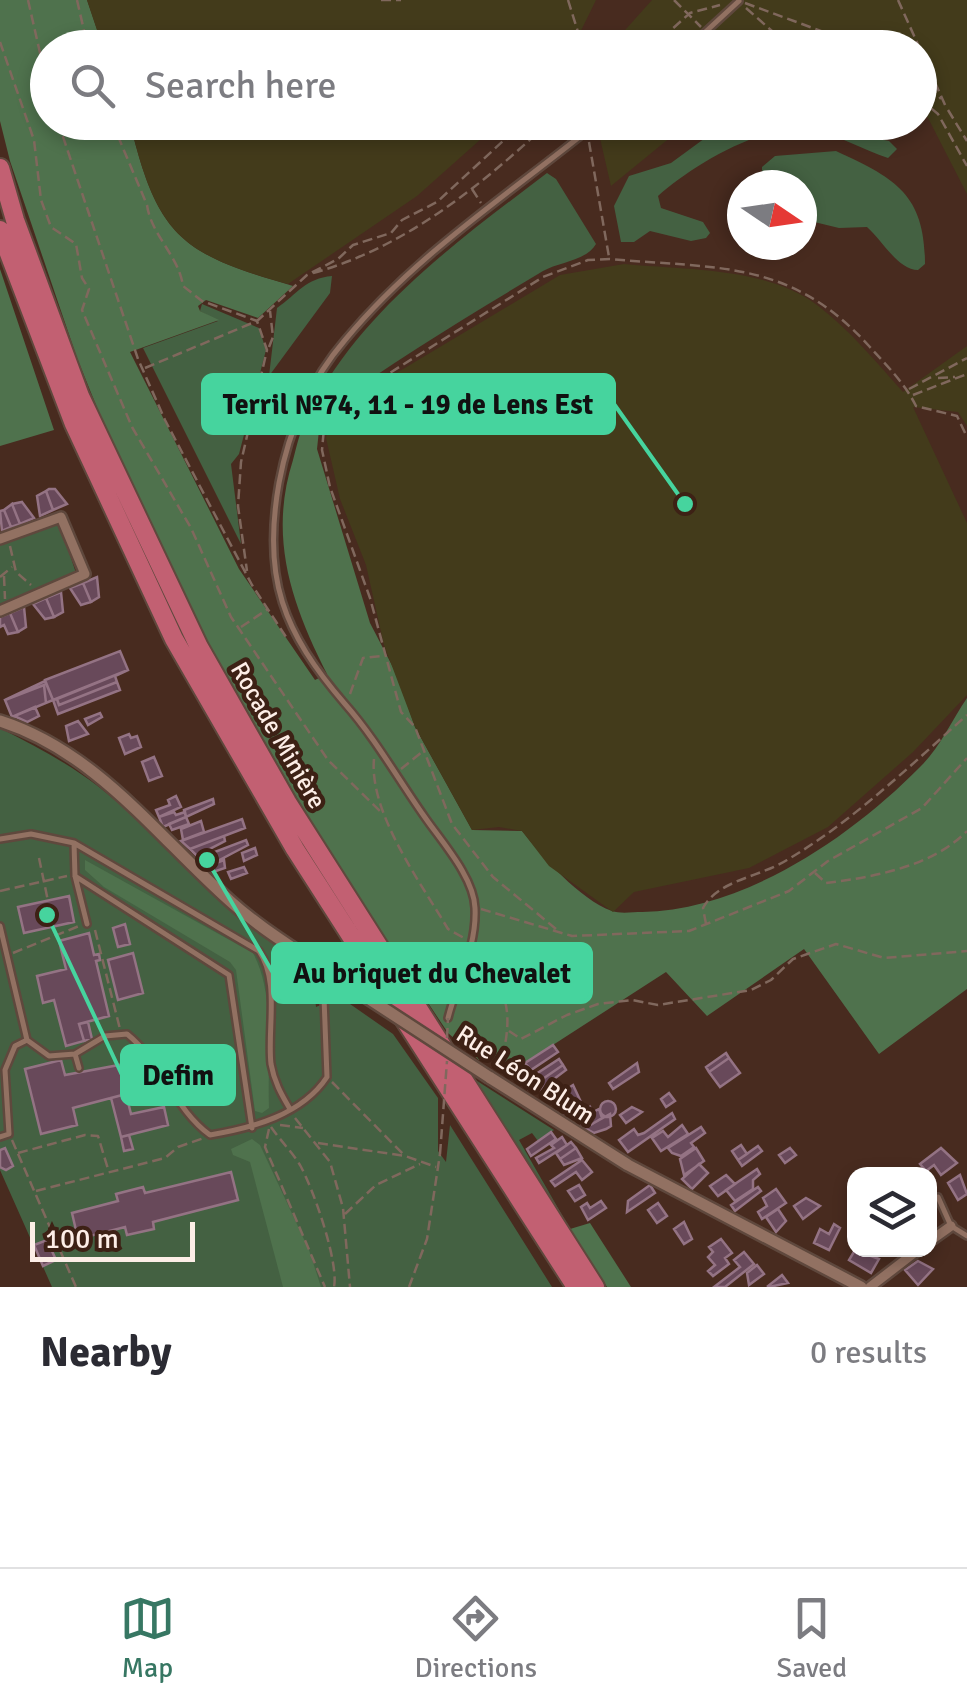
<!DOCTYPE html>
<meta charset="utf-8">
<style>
body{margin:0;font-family:Signika,sans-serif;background:#f2f2f3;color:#2b2b33}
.controls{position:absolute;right:30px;bottom:30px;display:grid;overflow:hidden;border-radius:20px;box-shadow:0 5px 15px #0003}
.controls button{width:90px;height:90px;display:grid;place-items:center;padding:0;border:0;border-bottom:2px solid #e1e1e2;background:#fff;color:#2b2b33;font:50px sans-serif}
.compass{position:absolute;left:727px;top:170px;width:90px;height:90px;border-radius:50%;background:#fff;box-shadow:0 5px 15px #0003;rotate:103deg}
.scale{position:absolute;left:30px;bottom:25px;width:165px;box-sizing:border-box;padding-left:10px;border:5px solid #fdeee7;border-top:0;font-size:28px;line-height:35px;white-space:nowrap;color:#fdeee7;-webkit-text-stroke:8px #3d2115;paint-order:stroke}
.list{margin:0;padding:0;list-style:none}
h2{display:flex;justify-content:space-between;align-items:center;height:130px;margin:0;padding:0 40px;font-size:42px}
h2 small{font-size:32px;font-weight:400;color:#7c7c81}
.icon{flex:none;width:55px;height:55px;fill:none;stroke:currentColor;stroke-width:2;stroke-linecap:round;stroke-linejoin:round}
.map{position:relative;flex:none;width:967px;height:1287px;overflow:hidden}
.search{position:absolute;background:#fff;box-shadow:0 5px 15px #0003;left:30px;right:30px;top:30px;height:110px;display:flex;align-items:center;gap:25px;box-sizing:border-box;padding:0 35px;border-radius:55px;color:#7c7c81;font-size:38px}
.sheet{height:280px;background:#fff}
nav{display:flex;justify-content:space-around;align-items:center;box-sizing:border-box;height:140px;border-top:2px solid #e1e1e2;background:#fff;font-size:28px;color:#7c7c81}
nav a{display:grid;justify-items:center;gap:5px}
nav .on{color:#377763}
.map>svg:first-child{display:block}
</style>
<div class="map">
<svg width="967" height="1287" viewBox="0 0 967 1287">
<rect width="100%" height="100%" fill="#482b1f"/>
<!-- green -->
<path fill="#446142" d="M727,122L833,123L854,134L889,141L897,149L888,158C864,150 838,135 814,130C767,120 691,166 658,196L661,208L703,222L710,233L706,238L691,241L650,231L634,242H621L614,206L629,176L671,163Z
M836,151C894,178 925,193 925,264L918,270C898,270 882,240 867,227L839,228L802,219V185H762V167L775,156Z
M547,173L556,179L596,244C586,261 559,262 543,271C470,315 396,359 328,409L319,408L316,400C367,306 463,237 547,173Z
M332,276L330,293L269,376L277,308C297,294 306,278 332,276Z
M202,304L259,328L266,350L239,454L231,464L241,544L143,348L218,321L200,311Z
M55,522L60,525L76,573L0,604V545Z
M0,728C35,746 68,763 99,787C173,845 231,917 312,967L316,1007L340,997L393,1034L438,1098V1151L446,1162L450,1125L552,1287H52L0,1170Z
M474,1079L554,1130L538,1141L532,1133L519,1140L570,1229Z"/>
<!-- forest -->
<path fill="#4f724d" d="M0,0H87L103,47L48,48V122L130,123C158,238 182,254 293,286L258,318L206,300L198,306L200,311L219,320L130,352L239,569L315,680L327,674C292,605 268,538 293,460C297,446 300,427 309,418L320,421L317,449L370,623L397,675L415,727L472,830L522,831C543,857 579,899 612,911C620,914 633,912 642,912C744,910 850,838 920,767C939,749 952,720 967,698V989L879,1054L804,949L707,1016L666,972L525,1063L507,1065L502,1057L479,1060L448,1033L330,855L188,609L123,472L77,358L10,161L0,121Z
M0,269L54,430L0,446Z
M85,860L253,953C276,995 267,1060 269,1108L262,1113L255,1111L236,970L230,962L104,887L85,870Z
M252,1139L260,1145L309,1250L321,1287H283L250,1162L233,1155L231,1149Z
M590,1223L631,1287H607L570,1229Z"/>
<!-- sand -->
<path fill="#433b1b" d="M87,0H596L573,47L103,48Z
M652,0H967V194L928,118L920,113V48H759L724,40V47H711L689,35L672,47L609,48Z
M130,123V122L499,123L417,196L288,284C179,254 157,233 130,123Z
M614,123V122L688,123L611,186L599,134Z
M624,264C685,270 767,267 817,305C850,330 876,362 903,392L967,346V426L958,412L913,407L967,523V695L913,752L828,827L749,868L634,892L613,912L549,866L522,831L499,827L472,830L415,727L384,645L366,565L340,499L326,438L332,414L343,405L560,275Z"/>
<!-- building -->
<path fill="#68495a" stroke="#947384" stroke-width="2.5" d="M49,489H55L67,504L53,510L46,491Z
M46,491L53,510L40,516L37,496Z
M22,502L34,518L20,524L12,504Z
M12,504L20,524L11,527L4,510Z
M4,510L11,527L2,531L0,511Z
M97,577L99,597L91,602L83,583Z
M83,583L91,602L81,605L70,588Z
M61,592L63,612L54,617L46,598Z
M46,598L54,617L45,619L33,604Z
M24,607L26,627L18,632L10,613Z
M10,613L18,632L8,634L4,625L0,627V617Z
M120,651L128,670L53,700L45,680Z
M128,670L115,676L117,682L59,705L57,699Z
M45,681L53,700L46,703L44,685L5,700Z
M117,682L120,690L58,714L53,700L57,699L59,705Z
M44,685L46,703L12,717L5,700Z
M35,707L39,716L27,722L14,716Z
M100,713L102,717L88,725L85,719Z
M78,721L88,734L69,741L66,726Z
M129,734L131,738L137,736L141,747L125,754L119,738Z
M154,757L162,776L149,781L142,762Z
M176,796L181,807L159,817L156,810L170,805L168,800Z
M213,799L214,804L186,817L184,810Z
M174,812L176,815L185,812L186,817L163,827L159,817Z
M186,817L189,824L172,830L169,824Z
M242,819L245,828L190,849L181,841Z
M201,821L204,832L183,840L181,829Z
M224,836L225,841L206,851L207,855L199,858L190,849Z
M246,840L248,845L208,866L199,858Z
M255,848L257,855L244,861L242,853Z
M224,860L225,868L213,872L208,866Z
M244,867L247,873L231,879L228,872Z
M69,896L74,922L24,933L18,907Z
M125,924L130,944L118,947L113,928Z
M89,933L94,955L99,954L100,960L96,961L109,1016L79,1024L84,1041L66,1046L54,1000L43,1003L37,976L66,969L59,941Z
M133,953L143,993L118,1000L108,960Z
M88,1022L92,1039L84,1041L79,1024Z
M553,1045L558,1052L531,1070L525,1063Z
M726,1053L729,1058L709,1072L706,1067Z
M729,1058L740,1073L720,1087L709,1072Z
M559,1059L563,1065L528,1089L524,1082Z
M61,1060L65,1075L119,1065L126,1094L73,1108L77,1125L41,1134L25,1069Z
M637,1063L639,1072L613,1089L609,1083Z
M563,1065L566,1070L538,1091L534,1085Z
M573,1085L581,1102L564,1113L553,1098Z
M669,1093L675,1101L666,1107L661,1099Z
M126,1094L131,1114L164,1107L168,1125L121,1137L111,1098Z
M600 1109a8 8 0 1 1 16 0a8 8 0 1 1-16 0Z
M590,1107L593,1112L599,1109L602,1118L584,1129L579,1120Z
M632,1107L642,1112L626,1123L620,1115Z
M672,1113L675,1119L628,1152L619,1140L634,1129L638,1135L644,1133Z
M610,1114L611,1126L606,1129L594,1133L585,1128Z
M682,1125L688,1134L661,1151L652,1138L663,1131L668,1137Z
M701,1127L705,1133L691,1143L694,1147L681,1156L672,1153L668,1148Z
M551,1132L556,1139L531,1156L527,1149Z
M129,1135L133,1149L124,1151L121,1137Z
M562,1137L567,1145L539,1163L536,1158L554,1148L551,1145Z
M571,1142L576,1148L560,1159L556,1153Z
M741,1145L747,1154L738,1160L732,1151Z
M758,1146L762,1151L742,1166L738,1160Z
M5,1148L13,1166L6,1170L0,1167V1150Z
M576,1148L582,1158L564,1165L560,1159Z
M696,1148L704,1161L684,1175L680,1159Z
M790,1148L796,1155L785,1163L779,1155Z
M941,1148L957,1163L941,1175L934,1165L926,1171L920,1164Z
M582,1160L592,1172L582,1180L576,1172L555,1186L551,1181Z
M699,1164L708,1173L692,1189L682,1179Z
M757,1169L760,1174L753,1180V1189L735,1201L726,1190Z
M231,1172L238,1200L153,1222L154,1229L127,1235L125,1227L78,1239L72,1213L118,1201L116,1194L143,1187L145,1193Z
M726,1175L735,1184L718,1196L710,1186Z
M960,1175L967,1194L958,1200L948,1183Z
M579,1185L585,1195L575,1201L568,1191Z
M650,1185L655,1193L627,1212L628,1201Z
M758,1187L761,1191L735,1211L731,1205Z
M776,1189L786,1203L762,1219L758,1212L767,1206L763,1198Z
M806,1198L820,1206L803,1219L794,1206Z
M601,1201L606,1208L588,1220L581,1207L587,1203L590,1208Z
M658,1203L667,1216L657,1223L648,1210Z
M778,1209L786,1221L776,1232L766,1217Z
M684,1222L692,1239L684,1244L674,1229Z
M834,1224L840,1228L829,1250L814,1243L820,1229L829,1234Z
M721,1239L732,1253L725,1258L729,1264L713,1276L708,1271L715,1265L708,1257L713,1252L709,1247Z
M47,1240L56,1260L43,1266L34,1245Z
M855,1250L879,1259L871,1273L849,1260Z
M744,1252L754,1264L725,1287H714L740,1267L734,1260Z
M918,1261L933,1269L918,1285L905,1270Z
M757,1265L764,1274L749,1285L747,1273Z
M782,1275L788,1283L769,1287L768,1286Z"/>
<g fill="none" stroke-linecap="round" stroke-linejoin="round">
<!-- service casing -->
<g stroke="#5f483d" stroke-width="10">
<path id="service" d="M688,48L739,1
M0,839L31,834L74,843L259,951C280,981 267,1029 271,1064C274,1081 281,1094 290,1109
M74,843L75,876L87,924
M75,876L229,975L252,1128
M0,926L27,1040L15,1046L5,1070L9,1134L0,1137
M448,1018C457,982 477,947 475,908C474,877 441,841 424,816C398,779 375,738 345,704C283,632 262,578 279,483C289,429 309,382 345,340C417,253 511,193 598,122
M27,1040L49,1056L75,1054L79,1068
M75,1054L105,1036L127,1034C163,1063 174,1109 210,1135C252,1128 302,1115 327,1077L323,971
M938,1197L951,1226L967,1236"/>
</g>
<!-- minor casing -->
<g stroke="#5f483d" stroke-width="14">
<path id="minor" d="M0,539L61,517L85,574L0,611
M930,1241L951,1226
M870,1287L918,1250"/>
</g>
<!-- tertiary casing -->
<g stroke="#5f483d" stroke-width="16">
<path id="tertiary" d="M0,721C97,752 157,836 230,901C261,929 297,950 331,974
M489,1077L628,1165L861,1287"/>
</g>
<!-- motorway casing -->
<g stroke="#5f483d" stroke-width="22">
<path id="motorway" d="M0,168L15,220L80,396L199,647L287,802L595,1287
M0,230L74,424L174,639L295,849L576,1287"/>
</g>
<!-- path -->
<path stroke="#80685d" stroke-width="2.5" stroke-dasharray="10 5" stroke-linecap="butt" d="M28,0L48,88
M77,0L88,48
M381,0H401
M568,0L583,48
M674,0L701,27
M898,0L946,107
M745,3L867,48
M746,8L772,31L804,48
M0,42L34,140L41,200L51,227L76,244L82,278L89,289L82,310L132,427L191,528L231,617L328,760L382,813
M651,48L690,13L720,5
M920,74L941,99
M920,99L938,114L967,166
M948,110L967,141
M58,122L138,359L165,420L252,585L288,640
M112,122L147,205C151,235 179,256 183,286L202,301L257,321L267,350L241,462L238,506L247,571
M589,142L609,257
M472,189L481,203
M313,273C404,248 481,186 549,122
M269,347L273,337L270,311
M145,368L257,321L307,275L338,259L353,245L391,233L402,220L437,202L503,141L540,122
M938,378L955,377
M909,389L967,358
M913,395L967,374
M10,546L16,572L31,585
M4,576L5,599
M0,577L12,567
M241,627L268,609
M350,694L363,658L381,656
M374,759C369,813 421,883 448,929L464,938
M401,769L422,752
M39,858L48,901
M815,873L826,883C873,877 932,867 967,831
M0,891L67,876
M481,909L572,936L689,931L789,891L828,861L922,808L967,758
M706,924L703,908C718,880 760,877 787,860C853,821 910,766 967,715
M556,929L493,877L452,824L415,727L401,712L370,598L330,487L322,450L325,417L329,411L543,277L588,260L610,259C718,269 790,259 869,346C886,365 904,382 916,406L957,416L967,437
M95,930L120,1029
M477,950C512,997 513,1016 499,1072
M13,953L79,926
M468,977L498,983
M509,1031L521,1039L567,1015L598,1004L632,1000L658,1005L751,990L771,980L793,959L836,944L884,958L967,951
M332,1082L404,1155
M295,1118L330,1162L343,1208L350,1287
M280,1125L303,1128
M271,1127C280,1140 292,1152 300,1165C313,1188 339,1262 334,1287
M269,1129L265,1147L325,1287
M12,1140L76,1287
M318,1143L405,1156L436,1167
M18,1153L85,1135L98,1136L108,1169
M36,1191L165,1158L178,1147L204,1138
M345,1214L376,1185L420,1164
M409,1287L427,1239L440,1154"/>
<!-- service -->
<use href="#service" stroke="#927162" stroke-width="5"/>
<!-- minor -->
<use href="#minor" stroke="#927162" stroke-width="9"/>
<!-- tertiary -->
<use href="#tertiary" stroke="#927162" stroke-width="11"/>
<!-- motorway -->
<use href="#motorway" stroke="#c26072" stroke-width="18"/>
<!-- tertiary-bridge casing -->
<g stroke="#5f483d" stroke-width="16" stroke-linecap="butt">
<path id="tertiary-bridge" d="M331,974L489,1077"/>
</g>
<!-- path-bridge -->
<path stroke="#80685d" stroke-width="2.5" stroke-dasharray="10 5" stroke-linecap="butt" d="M447,1038L448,1018
M440,1154L447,1061"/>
<!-- tertiary-bridge -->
<use href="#tertiary-bridge" stroke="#927162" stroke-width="11"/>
</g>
<g text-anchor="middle" stroke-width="9" stroke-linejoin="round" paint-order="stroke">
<!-- street labels -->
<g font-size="25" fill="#fdeee7" stroke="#3d2115">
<text transform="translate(279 735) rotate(60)" y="9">Rocade Minière</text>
<text transform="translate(526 1074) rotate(33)" y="9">Rue Léon Blum</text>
</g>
</g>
<!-- callouts -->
<path fill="none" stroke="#46d49e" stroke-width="4" d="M685 504L614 404M207 860L273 973M47 915L122 1075"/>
<g fill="#46d49e" stroke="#3d2115" stroke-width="4">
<circle cx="685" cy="504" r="10"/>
<circle cx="207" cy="860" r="10"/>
<circle cx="47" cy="915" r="10"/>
</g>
<g fill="#46d49e" stroke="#46d49e" stroke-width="4">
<rect x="203" y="375" width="411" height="58" rx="10"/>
<rect x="273" y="944" width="318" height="58" rx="10"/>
<rect x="122" y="1046" width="112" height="58" rx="10"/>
</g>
<g font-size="28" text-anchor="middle" font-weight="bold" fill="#111">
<text x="408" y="414">Terril №74, 11 - 19 de Lens Est</text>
<text x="432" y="983">Au briquet du Chevalet</text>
<text x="178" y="1085">Defim</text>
</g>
</svg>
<div class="controls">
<button><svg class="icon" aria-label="layers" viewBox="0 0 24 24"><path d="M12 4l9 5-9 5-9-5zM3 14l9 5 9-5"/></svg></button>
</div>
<svg class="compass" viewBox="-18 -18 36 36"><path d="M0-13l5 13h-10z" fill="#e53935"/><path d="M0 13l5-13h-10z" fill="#7c7c81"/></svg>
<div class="scale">100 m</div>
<div class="search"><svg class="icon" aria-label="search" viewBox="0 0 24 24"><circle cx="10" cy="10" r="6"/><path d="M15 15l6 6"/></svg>Search here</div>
</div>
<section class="sheet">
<h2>Nearby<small>0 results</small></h2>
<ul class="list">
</ul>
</section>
<nav>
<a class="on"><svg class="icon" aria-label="map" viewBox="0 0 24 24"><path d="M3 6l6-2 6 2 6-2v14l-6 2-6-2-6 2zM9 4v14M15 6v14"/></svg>Map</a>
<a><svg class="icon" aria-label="directions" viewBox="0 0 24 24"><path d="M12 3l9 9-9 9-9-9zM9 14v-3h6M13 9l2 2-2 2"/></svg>Directions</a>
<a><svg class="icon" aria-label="saved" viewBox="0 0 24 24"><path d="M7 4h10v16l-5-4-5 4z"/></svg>Saved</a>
</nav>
